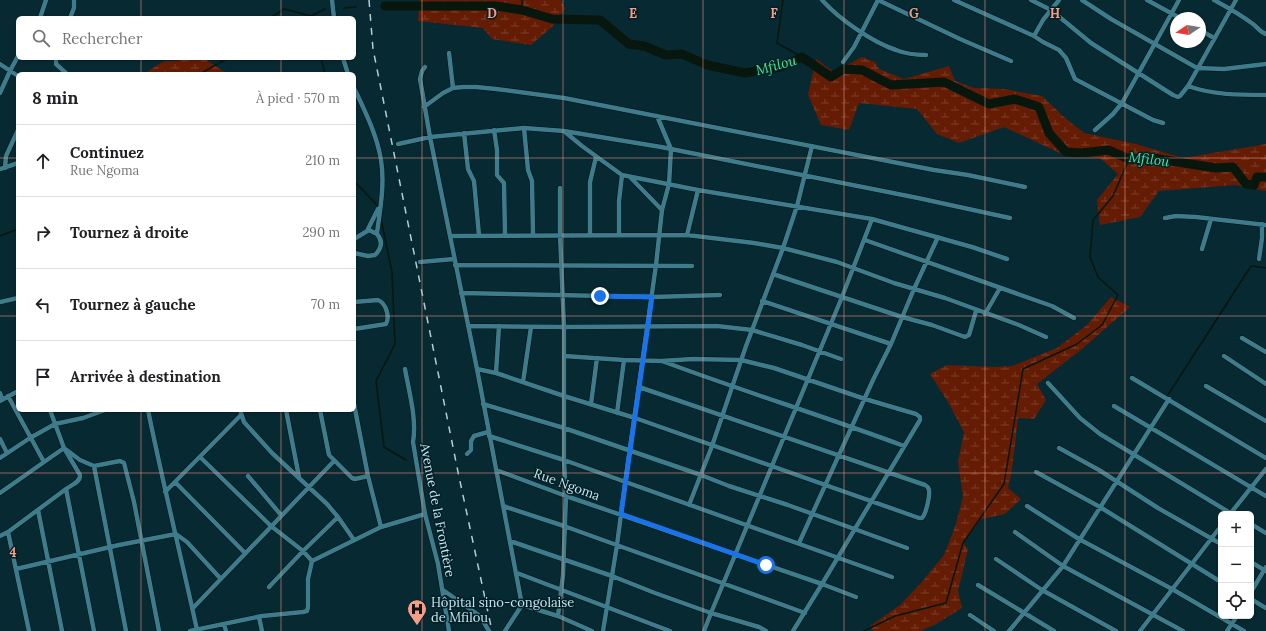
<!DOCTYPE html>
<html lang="fr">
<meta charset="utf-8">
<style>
body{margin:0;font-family:Lora,serif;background:#f2f2f2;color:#202124}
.controls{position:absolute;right:12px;bottom:12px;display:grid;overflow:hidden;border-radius:6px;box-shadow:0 1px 3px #0004}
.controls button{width:36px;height:36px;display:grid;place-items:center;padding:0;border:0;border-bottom:1px solid #e0e0e0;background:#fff;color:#202124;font:20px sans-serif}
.compass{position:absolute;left:1170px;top:12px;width:36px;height:36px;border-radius:50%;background:#fff;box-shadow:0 1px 3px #0004;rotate:258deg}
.stop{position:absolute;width:12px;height:12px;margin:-9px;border:3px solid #1a73e8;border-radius:50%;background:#fff}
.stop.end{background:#1a73e8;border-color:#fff;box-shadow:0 1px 4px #0008}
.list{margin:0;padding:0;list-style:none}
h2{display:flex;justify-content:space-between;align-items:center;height:52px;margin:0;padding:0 16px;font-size:17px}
h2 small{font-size:13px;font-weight:400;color:#757577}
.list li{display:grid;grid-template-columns:26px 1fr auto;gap:12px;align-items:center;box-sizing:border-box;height:72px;padding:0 16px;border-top:1px solid #e0e0e0}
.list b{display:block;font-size:15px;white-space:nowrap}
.list p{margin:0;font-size:13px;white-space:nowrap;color:#757577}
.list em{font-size:13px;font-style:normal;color:#757577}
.icon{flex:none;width:22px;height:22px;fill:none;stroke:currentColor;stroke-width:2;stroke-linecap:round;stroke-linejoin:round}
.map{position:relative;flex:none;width:1266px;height:631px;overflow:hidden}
.search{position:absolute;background:#fff;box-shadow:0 1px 3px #0004;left:16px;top:16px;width:340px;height:44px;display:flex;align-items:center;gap:10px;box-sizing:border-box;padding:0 14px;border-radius:6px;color:#757577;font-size:15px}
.panel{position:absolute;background:#fff;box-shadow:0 1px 3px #0004;left:16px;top:72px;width:340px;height:340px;border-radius:6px}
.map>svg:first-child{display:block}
</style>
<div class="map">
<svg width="1266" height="631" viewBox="0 0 1266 631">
<defs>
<pattern id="wetland-marsh" width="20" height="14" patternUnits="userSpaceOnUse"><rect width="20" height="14" fill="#651c05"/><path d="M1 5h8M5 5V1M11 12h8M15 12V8" fill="none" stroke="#7a3d2a"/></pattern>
</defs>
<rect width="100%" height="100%" fill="#072931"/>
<!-- wetland -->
<path fill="url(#wetland-marsh)" d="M420,0H561L565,9L552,27L531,45L492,39L483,28L418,21Z
M862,57L875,62L879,69L904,79L949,66L955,81L974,88L1004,89L1042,96L1064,117L1084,133L1136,144L1183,158L1266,144V191L1235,185L1159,191L1140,217L1100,225L1097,200L1118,174L1100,158L1062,154L1004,127L959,143L937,134L917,109L859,103L849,130L821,125L808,95L816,59L834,72Z
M200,58H203L225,72L222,74H144L162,62Z
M1111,297L1130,307L1082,349L1037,384L1046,400L1034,419L1018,418L1012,469L1008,488L1021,499L1005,514L981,519L963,543L968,549L958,591L962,608L936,624L920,631H873L870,626L900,605L921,583L944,555L955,527L963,497L958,462L964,432L948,402L930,374L947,365L996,367L1012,366L1057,348L1087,325Z"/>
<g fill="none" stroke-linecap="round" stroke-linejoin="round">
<!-- stream -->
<path stroke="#07170d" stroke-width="1.5" d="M783,0L777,43L802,57
M344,8L356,7
M522,10V0
M270,18L284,9L311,16L325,9
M321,58L325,74
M200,74L228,58
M354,181L379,207
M381,219L392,272L395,344L376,381L384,447L406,460
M0,236L18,229
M1168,395L1251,266L1266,268
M864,631L895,616L946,603L963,543L1004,484L1023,369L1077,344L1102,325L1118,295L1098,277L1090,257L1093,220L1113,196L1129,159"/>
<!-- river -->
<path stroke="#07170d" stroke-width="9" d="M385,6H496L522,10L552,19L600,20L629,44L644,46L666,55L682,54L707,65L745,73L781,67L802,57L831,77L844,69L862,70L891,85L944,82L989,104L1015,99L1039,107L1049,133L1066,152L1082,153L1108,150L1129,159L1152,158L1216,168L1233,167L1246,184L1254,185L1257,177H1266"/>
<!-- minor casing -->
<g stroke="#011115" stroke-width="5.5">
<path id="minor" d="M332,0L334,18
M822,0C839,19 872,42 896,50C906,54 915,55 926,55
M878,0L960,39L1011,61
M954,0L1034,36L1043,42L1059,50L1066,58L1075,79L1153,120L1163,123
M1031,0L1051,10L1091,43L1173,95L1178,97L1180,96L1188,86L1236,0
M1082,0L1111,19L1197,68L1224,69L1266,64
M1147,0L1180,18
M1214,0C1227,7 1241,15 1253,24C1258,28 1260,32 1266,34
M40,18L46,0
M70,18L74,8V0
M1200,30L1214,38
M1034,36L1043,20L1059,0
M449,53L453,88
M56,58V64L67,74
M343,58L348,74
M843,62L854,47L878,0
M0,64L18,76
M425,67L422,71L420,79L430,137L477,369L522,605L505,631
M1188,86C1213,95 1239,95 1266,95
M354,88C365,111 377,135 381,160C385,184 380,210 377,233
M0,93L10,71L18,56
M424,107L443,93L453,88L463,87H476L496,89L564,98L934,170L968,175L1025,187
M524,128L528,170L532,181L533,235
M494,130L497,150V175L504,183L505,235
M1095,130L1113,114L1122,103L1179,0
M565,132L582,146L622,175L698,190L872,219L972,247L1007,259
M464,133L468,169L474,181L479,235
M398,144L430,137L524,128L564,131L661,147L918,198L1010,218
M5,168L6,156L18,130
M0,169L18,163
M630,177L662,210
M1165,218L1176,216L1196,217L1266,225
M367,231L378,209
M590,235V182L596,157
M619,235V201L622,175
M687,235L698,190
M450,236L687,235L754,243L783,248L837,262L894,283L945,298L1019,325L1046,337
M354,239L369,230L377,234C383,241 382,248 375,255L368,256L354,253
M865,240L1052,306L1074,318
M1202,249L1211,219
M1259,259L1262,238V224
M420,262L454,259
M455,265L692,266
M773,274L902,317L932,325L965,337L969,335L976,311
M461,293L652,297L720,295
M762,301L891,344
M0,302L18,298
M354,302L378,300C386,303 390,317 386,324L354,329
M985,314L1000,288
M468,326L564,327L717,326L752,330L802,345L841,359
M1242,338L1266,352
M564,356L624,360L661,361L693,359L741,360L774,368L865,399L916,414L920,417V420L822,584L793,631
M1224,356L1266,384
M662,361C742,391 824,416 904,446
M405,369C409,392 417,419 413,442L425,514L438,564L449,631
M477,369L496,373L564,396L635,418L919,518H922C926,514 930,496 929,490C928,487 928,487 925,485L639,387
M496,373L499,326
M1132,378L1266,458
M523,382L531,327
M1048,383L1080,418L1100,434L1232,514
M1206,386L1266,421
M0,393L2,399
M8,396L44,462
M0,401L18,391
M354,404L368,476L381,527
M483,404L564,428L701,475L729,486L788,505L907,548
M591,404L597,358
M1114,406L1266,496
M50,410L64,448L80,475C81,482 71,485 66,489L94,631
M148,410C163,484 181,556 197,630
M240,410L244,422L272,453L327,504L338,517L354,540
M286,410L299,477
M320,410L329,455L352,478L355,479L368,476
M617,413L624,360
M489,436L564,460L892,577
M0,439L7,453
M1059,448L1099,470L1158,508L1221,544
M467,454L471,450V441L474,436L488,432
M200,457L271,526L303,551L312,561
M0,458L30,438L55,424L83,418L105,410
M94,466L126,631
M496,470L566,496L822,584L856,597
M1036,472L1100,507L1221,582
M248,476L281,515
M175,482L245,553
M165,492L241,415
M0,493L64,448L80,460L94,466L120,461L124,463L134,502L159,631
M689,505L712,446L746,346L783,248L797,206L812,146
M503,506L564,526L805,613
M1027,506L1079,539L1172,589L1244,631
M38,510L62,631
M1230,514L1266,469
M1251,524L1266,533
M8,532L29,631
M1015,532L1063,566L1183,631
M0,536L8,532L66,489
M510,541L612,576L655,593L711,613L759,627L766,631
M799,543L873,380L891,344L914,289L938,237
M996,559L1042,590L1116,631
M1251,562L1266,571
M16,569L119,545L176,534L187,542L220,578
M517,573L670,631
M978,585L1054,631
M269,587L303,551L338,517
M443,590L480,616L489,631
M1251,592L1266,567
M1251,599L1266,608
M522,605L558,616L592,631
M193,608L334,461
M970,615L994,631
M558,616L563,575L566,496L564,460V327L560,235V188
M259,617L262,631
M224,624L226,631
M190,631L262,616L303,612L307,611L308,607V579L312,561L381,527L425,514
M603,631L617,545L626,476L656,265L662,210L669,184L671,149L657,116
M704,631L711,613L842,297L872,219
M1009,631L1063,566L1169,399
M1140,631L1221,526
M1227,631L1237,616"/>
</g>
<!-- minor -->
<use href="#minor" stroke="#3e7c8b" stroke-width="4.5"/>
<!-- rail -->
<path stroke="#b1cfd7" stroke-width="1.5" stroke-dasharray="7 7" stroke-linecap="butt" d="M369,0L373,49L458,472L492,631"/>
</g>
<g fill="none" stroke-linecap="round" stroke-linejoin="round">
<!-- route -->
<path stroke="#1a73e8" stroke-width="5" d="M600,296L652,297L621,514L766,565"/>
</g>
<!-- grid -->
<path fill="none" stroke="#f49e87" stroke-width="1" stroke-opacity="0.55" d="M141,0V18M281,0V18M422,0V631M563,0V631M703,0V631M844,0V631M985,0V631M1125,0V631M141,58V74M281,58V74M0,158H18M354,158H1266M0,316H18M354,316H1266M141,410V631M281,410V631M0,473H1266"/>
<!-- icons -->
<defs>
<g id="hospital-pin" transform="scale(1)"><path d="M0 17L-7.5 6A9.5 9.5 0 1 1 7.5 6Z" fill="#f49e87" stroke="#002027"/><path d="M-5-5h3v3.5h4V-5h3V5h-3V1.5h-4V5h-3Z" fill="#111"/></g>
</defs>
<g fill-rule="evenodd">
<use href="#hospital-pin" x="417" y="609"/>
</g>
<g text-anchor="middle" stroke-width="3" stroke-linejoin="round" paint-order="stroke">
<!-- street labels -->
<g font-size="13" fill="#c7e5ed" stroke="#002027">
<text transform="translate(567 484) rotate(20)" y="5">Rue Ngoma</text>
<text transform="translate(438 510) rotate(79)" y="5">Avenue de la Frontière</text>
</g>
<!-- poi labels -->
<g font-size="13" fill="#c7e5ed" stroke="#002027" text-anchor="start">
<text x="431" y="607">Hôpital sino-congolaise<tspan x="431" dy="15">de Mfilou</tspan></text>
</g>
<!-- water labels -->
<g font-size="14" font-style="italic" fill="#40eb96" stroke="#002027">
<text transform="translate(776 65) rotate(-15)" y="5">Mfilou</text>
<text transform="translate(1149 159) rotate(7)" y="5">Mfilou</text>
</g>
</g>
<g font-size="13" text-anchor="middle" font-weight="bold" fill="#f49e87" stroke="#002027" stroke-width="3" stroke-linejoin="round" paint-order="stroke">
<text x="492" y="18">D</text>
<text x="633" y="18">E</text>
<text x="774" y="18">F</text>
<text x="914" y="18">G</text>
<text x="1055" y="18">H</text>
<text x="13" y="557">4</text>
</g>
</svg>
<div class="controls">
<button>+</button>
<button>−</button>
<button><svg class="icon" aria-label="locate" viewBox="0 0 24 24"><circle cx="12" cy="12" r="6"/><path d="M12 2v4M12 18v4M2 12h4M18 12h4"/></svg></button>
</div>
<svg class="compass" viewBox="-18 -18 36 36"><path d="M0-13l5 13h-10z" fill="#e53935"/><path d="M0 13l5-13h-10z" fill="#757577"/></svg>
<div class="stop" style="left:766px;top:565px"></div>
<div class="stop end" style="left:600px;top:296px"></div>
<div class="search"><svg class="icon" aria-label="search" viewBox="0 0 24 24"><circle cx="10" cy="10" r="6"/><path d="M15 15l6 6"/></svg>Rechercher</div>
<section class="panel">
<h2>8 min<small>À pied · 570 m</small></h2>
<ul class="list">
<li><svg class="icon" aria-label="ahead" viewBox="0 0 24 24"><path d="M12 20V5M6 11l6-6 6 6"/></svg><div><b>Continuez</b><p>Rue Ngoma</p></div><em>210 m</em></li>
<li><svg class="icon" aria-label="right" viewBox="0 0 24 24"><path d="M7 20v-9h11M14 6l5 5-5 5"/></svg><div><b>Tournez à droite</b></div><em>290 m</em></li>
<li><svg class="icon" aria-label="left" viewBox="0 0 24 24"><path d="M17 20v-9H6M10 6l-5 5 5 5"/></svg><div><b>Tournez à gauche</b></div><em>70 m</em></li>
<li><svg class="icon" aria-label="arrive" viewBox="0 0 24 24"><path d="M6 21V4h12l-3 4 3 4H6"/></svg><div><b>Arrivée à destination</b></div></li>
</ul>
</section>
</div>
